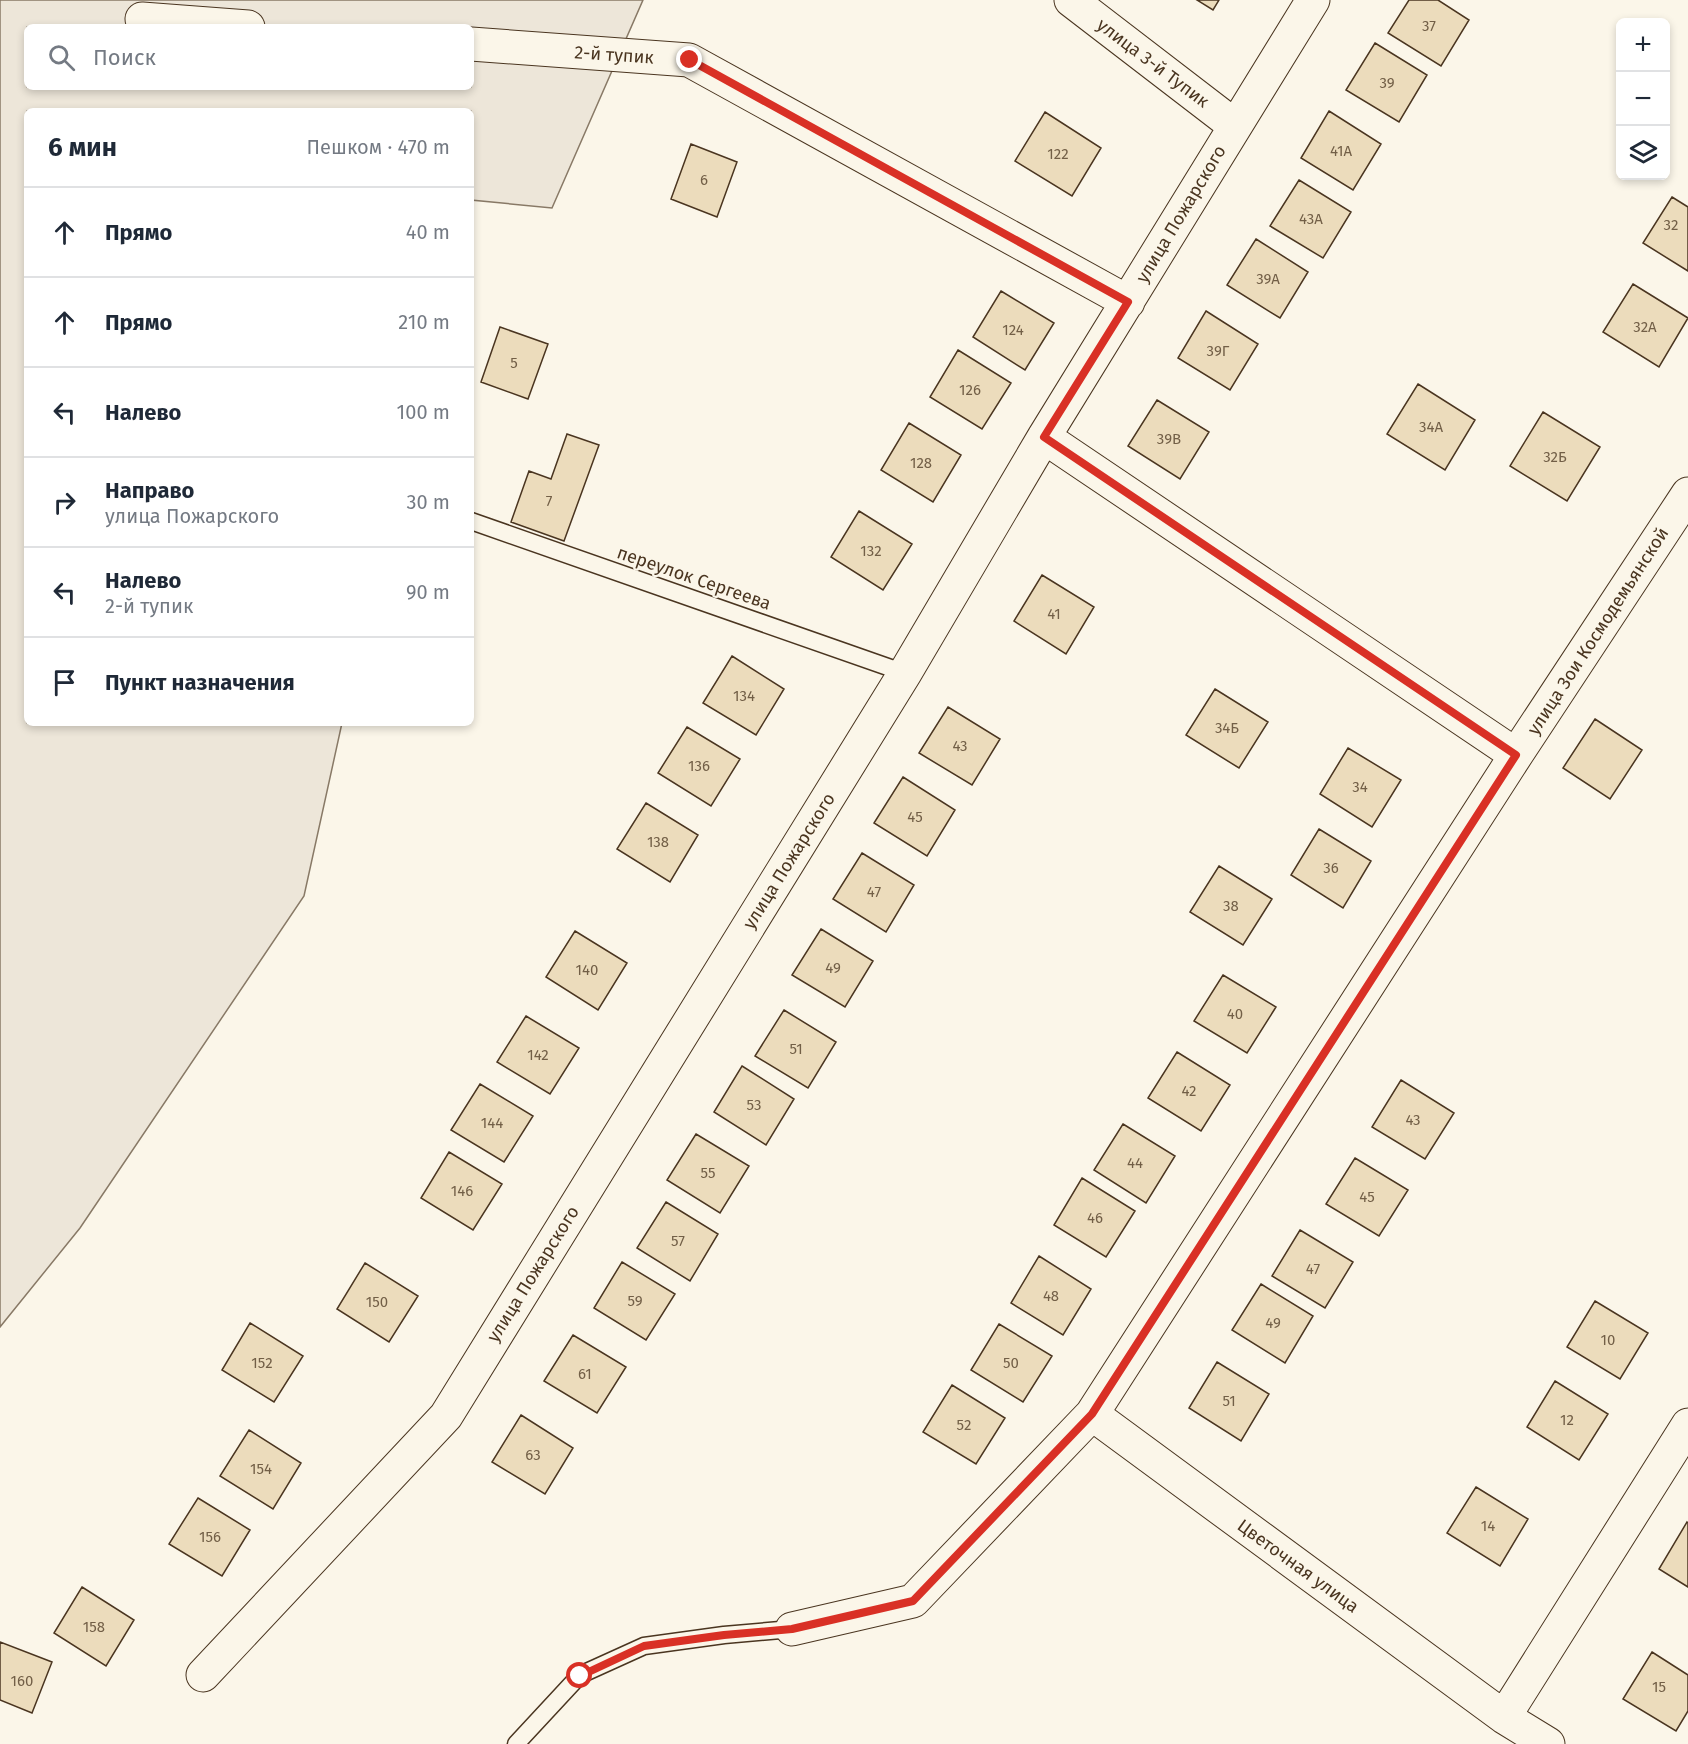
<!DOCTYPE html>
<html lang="ru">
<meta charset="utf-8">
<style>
body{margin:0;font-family:"Fira Sans",sans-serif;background:#f2f2f3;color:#1f2937}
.controls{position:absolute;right:18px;top:18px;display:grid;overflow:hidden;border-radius:9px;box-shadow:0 3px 9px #0003}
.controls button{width:54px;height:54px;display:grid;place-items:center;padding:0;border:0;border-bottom:2px solid #e0e1e3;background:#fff;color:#1f2937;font:30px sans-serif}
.stop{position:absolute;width:18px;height:18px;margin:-14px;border:4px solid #d93025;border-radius:50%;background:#fff}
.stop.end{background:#d93025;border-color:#fff;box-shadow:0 2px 6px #0008}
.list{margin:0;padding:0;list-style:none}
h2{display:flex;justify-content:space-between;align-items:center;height:78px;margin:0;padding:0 24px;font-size:26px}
h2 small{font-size:20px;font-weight:400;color:#747a83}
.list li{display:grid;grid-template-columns:39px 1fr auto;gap:18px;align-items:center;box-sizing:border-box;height:90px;padding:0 24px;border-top:2px solid #e0e1e3}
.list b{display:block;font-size:22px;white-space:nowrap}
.list p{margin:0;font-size:20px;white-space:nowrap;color:#747a83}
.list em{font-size:20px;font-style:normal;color:#747a83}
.icon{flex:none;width:33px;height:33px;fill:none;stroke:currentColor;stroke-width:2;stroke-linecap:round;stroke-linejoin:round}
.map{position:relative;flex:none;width:1688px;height:1744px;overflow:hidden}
.search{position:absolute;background:#fff;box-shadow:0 3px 9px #0003;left:24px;top:24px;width:450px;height:66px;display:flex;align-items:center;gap:15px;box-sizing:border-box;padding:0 21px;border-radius:9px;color:#747a83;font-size:22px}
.panel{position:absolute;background:#fff;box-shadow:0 3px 9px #0003;left:24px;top:108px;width:450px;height:618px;border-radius:9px}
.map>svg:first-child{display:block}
</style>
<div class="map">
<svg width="1688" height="1744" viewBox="0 0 1688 1744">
<rect width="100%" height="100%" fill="#fbf6e9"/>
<!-- green -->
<path fill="#ede6d9" stroke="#887966" stroke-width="1.5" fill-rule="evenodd" d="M0,0H643L552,208L471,200V111H27V723H342L304,896L80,1228L0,1327ZM27,27H471V87H27Z"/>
<!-- building -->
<path fill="#ecdcbc" stroke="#4a3520" stroke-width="1.5" d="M1197,0H1219L1213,10Z
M1409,0H1438L1469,20L1441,66L1388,33Z
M1375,43L1427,75L1399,122L1346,90Z
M1329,111L1381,144L1353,190L1301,158Z
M1045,112L1101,148L1072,196L1015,161Z
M691,144L737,162L717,217L671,199Z
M1299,180L1351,212L1323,258L1270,226Z
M1672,197L1688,207V271L1643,243Z
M1256,239L1308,272L1280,318L1227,285Z
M1633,284L1688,318L1659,367L1603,332Z
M1001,291L1054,323L1025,370L973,337Z
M1206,311L1258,344L1230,390L1178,358Z
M500,327L548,344L528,399L481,382Z
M958,350L1011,383L982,429L930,397Z
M1418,384L1475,420L1445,470L1387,434Z
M1157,400L1209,432L1180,479L1128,446Z
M1543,412L1600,447L1567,501L1510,466Z
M909,423L961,455L933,502L881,470Z
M567,434L599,445L564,541L511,522L529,471L551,479Z
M859,511L912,544L883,590L831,557Z
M1042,575L1094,607L1066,654L1014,621Z
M732,656L784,689L756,735L703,703Z
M1215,689L1268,722L1239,768L1186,735Z
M948,707L1000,739L972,785L919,753Z
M1595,719L1642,750L1610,799L1563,768Z
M687,727L740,759L711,806L658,773Z
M1348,748L1401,780L1372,827L1320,794Z
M903,777L955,810L927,856L874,823Z
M646,803L698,835L670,882L617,849Z
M1319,829L1371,861L1343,908L1291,875Z
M862,853L914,885L886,932L833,899Z
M1219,866L1272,899L1243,945L1190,912Z
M821,929L873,961L845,1007L792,975Z
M575,931L627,963L598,1010L546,977Z
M1223,975L1276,1007L1247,1053L1194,1021Z
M784,1010L836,1042L808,1088L755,1056Z
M526,1016L579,1048L550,1094L497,1062Z
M1177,1052L1230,1085L1201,1131L1148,1098Z
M742,1066L794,1099L766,1145L714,1112Z
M1401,1080L1454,1113L1425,1159L1372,1127Z
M480,1084L533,1116L504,1162L451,1130Z
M1123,1124L1175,1156L1146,1203L1094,1170Z
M696,1134L749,1166L720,1213L667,1180Z
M449,1152L502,1184L473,1230L421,1198Z
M1355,1158L1408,1190L1379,1236L1326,1204Z
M1082,1178L1135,1211L1106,1257L1054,1225Z
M666,1202L718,1234L690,1281L637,1248Z
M1300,1230L1353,1262L1325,1308L1272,1276Z
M1039,1256L1091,1289L1063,1335L1011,1303Z
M622,1262L675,1294L646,1340L594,1308Z
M365,1263L418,1296L389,1342L337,1309Z
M1261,1284L1313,1316L1285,1363L1232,1330Z
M1595,1301L1648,1333L1620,1379L1567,1347Z
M250,1323L303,1356L274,1402L222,1370Z
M999,1324L1052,1356L1023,1402L971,1370Z
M573,1335L626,1367L597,1413L544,1381Z
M1217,1362L1269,1394L1241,1441L1189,1408Z
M1555,1381L1608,1414L1579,1460L1527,1427Z
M952,1385L1005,1418L976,1464L923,1432Z
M521,1415L573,1448L545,1494L492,1462Z
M249,1430L301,1463L273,1509L220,1476Z
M1476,1487L1528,1519L1500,1566L1447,1533Z
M198,1498L250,1530L222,1576L169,1544Z
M1687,1522L1688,1523V1587L1659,1569Z
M82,1587L134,1620L106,1666L54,1633Z
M0,1642L52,1662L32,1713L0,1700Z
M1652,1652L1688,1675V1711L1676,1731L1623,1699Z"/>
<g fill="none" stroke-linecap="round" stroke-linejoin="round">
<!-- service casing -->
<g stroke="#4a3520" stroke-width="19">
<path id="service" d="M471,521L905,673
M516,1744L580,1675L644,1646L724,1635L792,1629"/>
</g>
<!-- minor casing -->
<g stroke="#4a3520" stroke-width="35">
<path id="minor" d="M1071,0L1235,126
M142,19L248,27
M471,44L689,60L1128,302
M1044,437L1516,755
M1092,1414L1504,1717L1548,1744
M792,1629L913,1601L1092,1414L1516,755L1688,494
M203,1675L446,1416L905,673L1044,437L1313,0
M1504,1717L1688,1425"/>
</g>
<!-- service -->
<use href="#service" stroke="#fbf6e9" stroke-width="16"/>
<!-- minor -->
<use href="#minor" stroke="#fbf6e9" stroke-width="33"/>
</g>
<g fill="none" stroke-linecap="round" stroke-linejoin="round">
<!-- route -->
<path stroke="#d93025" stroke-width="8" d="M580,1676L644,1646L724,1635L792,1629L913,1601L1092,1414L1516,755L1044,437L1128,302L690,60"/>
</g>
<g text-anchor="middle" stroke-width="4.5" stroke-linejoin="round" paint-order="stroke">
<!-- number labels -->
<g font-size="15" fill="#725f47">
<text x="1429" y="31">37</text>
<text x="1387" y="88">39</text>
<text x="1341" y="156">41А</text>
<text x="1058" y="159">122</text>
<text x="704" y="185">6</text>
<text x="1311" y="224">43А</text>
<text x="1671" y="230">32</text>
<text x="1268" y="284">39А</text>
<text x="1645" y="332">32А</text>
<text x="1013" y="335">124</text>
<text x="1218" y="356">39Г</text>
<text x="514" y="368">5</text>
<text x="970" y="395">126</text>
<text x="1431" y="432">34А</text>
<text x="1169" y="444">39В</text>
<text x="1555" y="462">32Б</text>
<text x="921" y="468">128</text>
<text x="549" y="506">7</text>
<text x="871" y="556">132</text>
<text x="1054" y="619">41</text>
<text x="744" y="701">134</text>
<text x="1227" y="733">34Б</text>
<text x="960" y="751">43</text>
<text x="699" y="771">136</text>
<text x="1360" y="792">34</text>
<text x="915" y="822">45</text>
<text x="658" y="847">138</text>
<text x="1331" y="873">36</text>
<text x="874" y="897">47</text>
<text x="1231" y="911">38</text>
<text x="833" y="973">49</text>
<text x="587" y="975">140</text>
<text x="1235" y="1019">40</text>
<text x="796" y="1054">51</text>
<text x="538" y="1060">142</text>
<text x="1189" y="1096">42</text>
<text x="754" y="1110">53</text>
<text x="1413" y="1125">43</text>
<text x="492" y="1128">144</text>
<text x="1135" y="1168">44</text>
<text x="708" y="1178">55</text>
<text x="462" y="1196">146</text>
<text x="1367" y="1202">45</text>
<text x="1095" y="1223">46</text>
<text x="678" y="1246">57</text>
<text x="1313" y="1274">47</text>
<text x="1051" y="1301">48</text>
<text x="635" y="1306">59</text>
<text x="377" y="1307">150</text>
<text x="1273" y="1328">49</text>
<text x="1608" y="1345">10</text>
<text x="262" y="1368">152</text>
<text x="1011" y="1368">50</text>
<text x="585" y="1379">61</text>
<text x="1229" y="1406">51</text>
<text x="1567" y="1425">12</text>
<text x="964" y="1430">52</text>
<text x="533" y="1460">63</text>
<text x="261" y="1474">154</text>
<text x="1488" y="1531">14</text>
<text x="210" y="1542">156</text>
<text x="94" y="1632">158</text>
<text x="22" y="1686">160</text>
<text x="1659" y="1692">15</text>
</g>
<!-- street labels -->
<g font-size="18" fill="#4a3520" stroke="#fbf6e9">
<text transform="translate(614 55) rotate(4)" y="6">2-й тупик</text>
<text transform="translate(1153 63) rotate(37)" y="6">улица 3-й Тупик</text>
<text transform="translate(1181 214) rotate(-59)" y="6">улица Пожарского</text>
<text transform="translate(694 578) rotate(19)" y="6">переулок Сергеева</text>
<text transform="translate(1598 631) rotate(-57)" y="6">улица Зои Космодемьянской</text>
<text transform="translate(789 861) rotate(-58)" y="6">улица Пожарского</text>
<text transform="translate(533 1274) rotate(-58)" y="6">улица Пожарского</text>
<text transform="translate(1298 1566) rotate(36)" y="6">Цветочная улица</text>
</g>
</g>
</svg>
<div class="controls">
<button>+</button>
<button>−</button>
<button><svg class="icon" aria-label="layers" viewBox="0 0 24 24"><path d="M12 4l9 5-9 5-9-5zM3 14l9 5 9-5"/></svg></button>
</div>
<div class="stop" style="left:580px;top:1676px"></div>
<div class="stop end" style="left:690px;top:60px"></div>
<div class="search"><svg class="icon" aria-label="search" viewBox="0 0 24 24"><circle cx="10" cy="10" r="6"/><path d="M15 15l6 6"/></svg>Поиск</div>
<section class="panel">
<h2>6 мин<small>Пешком · 470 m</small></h2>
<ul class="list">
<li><svg class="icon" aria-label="ahead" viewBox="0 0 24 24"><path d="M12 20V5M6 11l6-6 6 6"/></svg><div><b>Прямо</b></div><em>40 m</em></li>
<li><svg class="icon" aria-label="ahead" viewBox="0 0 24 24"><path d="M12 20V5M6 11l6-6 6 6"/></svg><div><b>Прямо</b></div><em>210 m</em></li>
<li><svg class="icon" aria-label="left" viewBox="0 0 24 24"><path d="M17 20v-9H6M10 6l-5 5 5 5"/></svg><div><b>Налево</b></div><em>100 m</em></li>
<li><svg class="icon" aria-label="right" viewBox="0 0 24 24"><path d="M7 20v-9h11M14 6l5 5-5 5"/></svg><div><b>Направо</b><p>улица Пожарского</p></div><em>30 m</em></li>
<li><svg class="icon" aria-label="left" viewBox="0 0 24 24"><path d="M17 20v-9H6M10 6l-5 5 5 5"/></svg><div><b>Налево</b><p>2-й тупик</p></div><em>90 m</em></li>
<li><svg class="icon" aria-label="arrive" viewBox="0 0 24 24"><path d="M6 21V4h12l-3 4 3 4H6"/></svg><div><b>Пункт назначения</b></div></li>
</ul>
</section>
</div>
